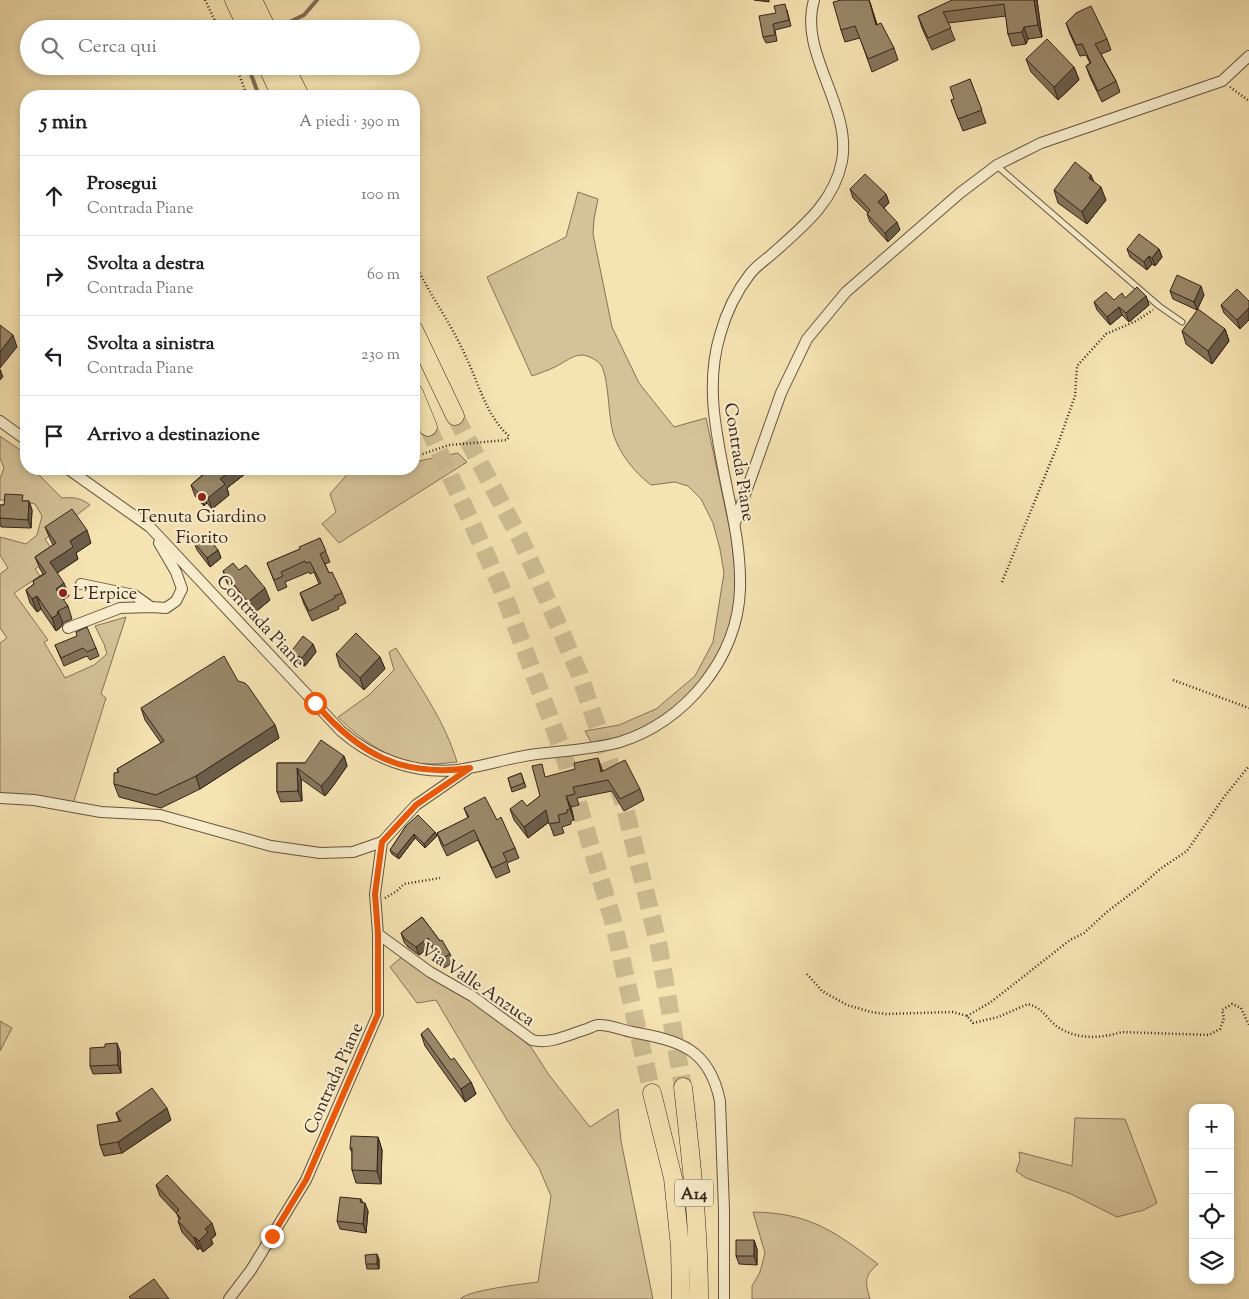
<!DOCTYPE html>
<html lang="it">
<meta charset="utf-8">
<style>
body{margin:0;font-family:"Sorts Mill Goudy",serif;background:#f2f2f2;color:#202124}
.controls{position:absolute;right:15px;bottom:15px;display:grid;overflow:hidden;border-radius:10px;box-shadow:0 2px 8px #0003}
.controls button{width:45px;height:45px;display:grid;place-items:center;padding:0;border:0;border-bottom:1px solid #e0e0e0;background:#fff;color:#202124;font:25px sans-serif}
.stop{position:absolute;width:15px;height:15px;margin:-11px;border:4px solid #ea580c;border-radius:50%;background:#fff}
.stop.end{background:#ea580c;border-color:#fff;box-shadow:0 1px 5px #0008}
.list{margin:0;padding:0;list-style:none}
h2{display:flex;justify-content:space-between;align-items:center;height:65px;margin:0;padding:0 20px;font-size:21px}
h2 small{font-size:16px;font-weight:400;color:#757577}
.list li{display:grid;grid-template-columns:32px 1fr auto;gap:15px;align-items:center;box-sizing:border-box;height:80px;padding:0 20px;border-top:1px solid #e0e0e0}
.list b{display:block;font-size:19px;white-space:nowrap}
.list p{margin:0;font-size:16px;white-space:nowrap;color:#757577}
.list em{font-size:16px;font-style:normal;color:#757577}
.icon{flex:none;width:28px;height:28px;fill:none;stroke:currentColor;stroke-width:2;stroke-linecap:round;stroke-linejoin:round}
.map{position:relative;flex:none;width:1249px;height:1299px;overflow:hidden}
.search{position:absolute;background:#fff;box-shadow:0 2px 8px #0003;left:20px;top:20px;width:400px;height:55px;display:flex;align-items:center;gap:12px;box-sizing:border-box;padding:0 18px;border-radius:28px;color:#757577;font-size:19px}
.panel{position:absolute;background:#fff;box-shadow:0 2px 8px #0003;left:20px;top:90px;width:400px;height:385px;border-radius:20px}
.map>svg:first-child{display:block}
</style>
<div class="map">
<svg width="1249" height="1299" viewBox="0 0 1249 1299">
<rect width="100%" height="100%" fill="#f5e3b1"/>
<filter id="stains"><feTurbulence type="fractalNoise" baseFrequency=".004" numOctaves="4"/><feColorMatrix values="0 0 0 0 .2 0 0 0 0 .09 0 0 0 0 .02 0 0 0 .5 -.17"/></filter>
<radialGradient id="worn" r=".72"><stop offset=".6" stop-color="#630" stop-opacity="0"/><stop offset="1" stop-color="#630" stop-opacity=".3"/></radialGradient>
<!-- green -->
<path fill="#d5c298" stroke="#86725a" d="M578,192L598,199L594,219L593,234L612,327L639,383L674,427L706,418L731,535L737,590L728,635L713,665L696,688L669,714L640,733L592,744L585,731L619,725L656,709L695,676L713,642L724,573L720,549L713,523L701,499L688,486L675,482L651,485C634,472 619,453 613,433C608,415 609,379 601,365C597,360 588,355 581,355C571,356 565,362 557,366C549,370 540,373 532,376L487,277L566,237Z
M0,436L26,454V469H33L62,498C74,497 81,498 90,505L45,539L56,555L35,569L40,576L14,593L48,640L44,642L65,678L94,665L107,654L104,644L95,626L126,617L101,694L106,698L73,804L0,796V643L7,638L0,628V574L8,568L0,555V537L26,544L37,535L42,516L35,504L22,501L0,500V479L4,468L0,458Z
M458,453L467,462L339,543L322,524L336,512L330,494L352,469H414V462Z
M396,648C418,684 445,721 457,762C448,763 438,764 429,764C394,764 362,741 338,717L369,695L394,670L389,652Z
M403,956L487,1011L531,1047L549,1075L590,1127L618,1109L621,1141L653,1299H460C469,1290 523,1284 538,1282L551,1196L539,1168L507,1120L436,1000L417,1003L390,967Z
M0,1021L12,1028L0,1051Z
M1075,1118L1125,1119L1157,1203L1144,1210L1117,1217L1071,1194L1026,1178L1016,1171L1020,1160L1019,1152L1072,1166Z
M753,1212C810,1213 834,1231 878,1264C864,1276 865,1282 870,1299H752V1286L760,1272L765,1253Z"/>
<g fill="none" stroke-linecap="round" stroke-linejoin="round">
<!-- stream -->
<path stroke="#826f56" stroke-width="4" d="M275,29L304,15L317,0
M248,66L259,96"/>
<!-- highway-tunnel -->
<path stroke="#cfbd93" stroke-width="18" stroke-dasharray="18 9" stroke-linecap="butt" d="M455,416L522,542L579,673L625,808L659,947L683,1087
M428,427L501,587L563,752L613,921L652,1093"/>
<!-- lane casing -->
<g stroke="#665340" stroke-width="7">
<path id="lane" d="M997,166L1159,306L1182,322"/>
</g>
<!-- street casing -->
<g stroke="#665340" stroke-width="12">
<path id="street" d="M0,421L26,440
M68,469L150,527L341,731C373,759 414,774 457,770C481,767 505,759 530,755C559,751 591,750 620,742C685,722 738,658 740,589C741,557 735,525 728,493C718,441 704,388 720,335C726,313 736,292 750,274C756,266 764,261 771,255C801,228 834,203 842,161C852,106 798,53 814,0
M735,523L781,393L807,339L846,292L960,193L997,165L1041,143L1222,81L1249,56
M81,584L134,595L151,607
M68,628L120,608L151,607L166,608L176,601L182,589L176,572L159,543
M0,798L34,800L101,812L160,815L271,846L320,853L353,852L382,842
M378,934L430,972L472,996L532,1040C550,1045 570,1034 587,1029C590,1028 595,1025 598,1025C608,1024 622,1030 632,1032C680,1041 709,1048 720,1101L724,1210V1299
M229,1299L251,1270L306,1180L378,1014V934L375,894L382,842L416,805L468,769"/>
</g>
<!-- highway casing -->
<g stroke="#36231b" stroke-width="19">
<path id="highway" d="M234,0L248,29
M253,0L267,29
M267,66L281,96
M285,66L300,96
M414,330L455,416
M414,393L428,427
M683,1087C691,1158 699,1228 699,1299
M652,1093L673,1178L680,1247L681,1299"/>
</g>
<!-- path -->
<path stroke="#36231b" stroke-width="2.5" stroke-dasharray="1 2.5" stroke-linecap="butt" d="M205,0L219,29
M236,66L247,96
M1230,87L1249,101
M414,260C424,285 440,307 453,331C459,342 465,354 470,366C481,391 488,417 509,436L507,440L449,445L414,457
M1002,582L1058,444L1075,396L1077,366L1106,334L1136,321L1153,310
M1173,680L1249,708
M385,898L397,891L404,884L440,878
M807,974L822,991L847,1005L871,1012L886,1014L953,1012L967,1016L973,1023L998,1017L1028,1004C1042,1008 1045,1016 1055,1025C1075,1040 1099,1039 1122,1032L1209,1035L1220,1029L1224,1018L1222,1010L1232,1004L1241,1008L1249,1025
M967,1016L991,1002L1070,940L1084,933L1108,911L1141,886L1160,869L1187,851L1224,797L1249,766"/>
<!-- lane -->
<use href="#lane" stroke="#f8edcc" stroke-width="5"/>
<!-- street -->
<use href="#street" stroke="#f8edcc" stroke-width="10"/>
<!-- highway -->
<use href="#highway" stroke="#f5e3b1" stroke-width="18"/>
</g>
<!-- wall -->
<path fill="#84745a" stroke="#36231b" d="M754,0H769V2Z
M841,0H869L877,24L894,48L898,60L872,72L860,38L845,42L841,30Z
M1037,0L1042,37L1028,39L1026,44L1012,46L1008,34L1006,16L948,23L955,40L932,50L922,28L918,16L952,1Z
M787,10L791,26L775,30L777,41L766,43L763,37L776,13Z
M1066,23L1107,39L1111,50L1101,54L1116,81L1120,92L1102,102L1090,77L1086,66L1090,63L1086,55L1080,56L1070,34Z
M1026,59L1074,67L1079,80L1058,100L1031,72Z
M970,79L986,123L963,131L951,100L954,99Z
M850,189L886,194L889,203L884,208L900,230L888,242L870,222L867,214L868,213L853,198Z
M1054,190L1106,200L1087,224L1058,203Z
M1127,249H1159L1162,257L1155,266L1152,264L1147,270L1130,257Z
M1170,291L1204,295L1197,310L1173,299Z
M1146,296L1149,305L1129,322L1122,315L1110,325L1097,310L1094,302Z
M1249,301L1240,329L1224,313L1221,305Z
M1225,329L1229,341L1212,364L1186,344L1182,331Z
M209,469H243L245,474L227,488L229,495L212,509L207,503L204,506L195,496L191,485Z
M25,501H29L32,510L31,528L1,527L0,525V505H4Z
M45,527L91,543L76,553L78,559L57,573L69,596L63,600L68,606L72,619L63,623L61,627L56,631L41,609L37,612L30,603L26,590L34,584L33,581L43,574L40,569L35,557L53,545L50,539Z
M320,538L330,562L325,564L329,573L342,593L346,603L338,607L339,609L312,621L304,604L300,593L319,584L314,572L310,574L309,572L285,582L287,587L278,591L267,563L300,549Z
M194,542L218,550L221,558L210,567L197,550Z
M239,570L270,600L253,614L227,583L223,571Z
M313,644L316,652L305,666L302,665L301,667L293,661L290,653Z
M55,645L96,648L99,656L90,660L87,656L64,666Z
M336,654L380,657L385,669L364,690L340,667Z
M238,681L275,725L279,738L200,789L161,808L119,797L114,784L118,772L117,769L161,743L145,720L141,708Z
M344,756L347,766L333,786L325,796L301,779L302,801L281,802L277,792V763H305Z
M603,771L640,789L644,800L624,811L612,791L577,798L579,805L571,807L574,820L571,821V824L562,827L564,833L554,836L549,822L528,838L514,820L510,809L527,806L540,796Z
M521,773L526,787L512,792L508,778Z
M464,808L497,820L515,848L519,858L507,863L510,872L496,878L478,840L447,856L441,844L437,833L468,818Z
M406,826L435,832L437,836L425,848L415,838L399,859L392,854L390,850Z
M422,917L450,954L454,962L444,968L431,946L419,955L408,947L404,942L401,933Z
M421,1034L451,1060L471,1082L476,1094L465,1102L425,1046Z
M120,1051L121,1073L93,1074L90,1066Z
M116,1113L171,1120L122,1153L104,1156L100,1145L119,1121Z
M378,1137L382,1150L381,1184L356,1183L352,1170V1153L350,1148Z
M156,1185L216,1235L211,1239L213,1244L203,1252L200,1248L198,1250L182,1232L178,1221L179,1220L177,1214L160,1196Z
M361,1199L368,1211L366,1233L340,1229L337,1221Z
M754,1240L757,1249V1265L739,1264L736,1256Z
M379,1259V1269H367L366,1264Z"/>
<!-- shaded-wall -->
<path fill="#6b5e4a" stroke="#36231b" d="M869,0L871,5L880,37L876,25Z
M1034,0H1037L1042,37L1038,25Z
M1024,27L1028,39L1026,44L1022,32Z
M1074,67L1079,80L1058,100L1054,87Z
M1091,175L1096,187L1089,178Z
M1101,187L1106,200L1087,224L1082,212Z
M886,194L889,203L881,210L878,202Z
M897,222L900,230L888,242L885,233Z
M1159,249L1162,257L1155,266L1152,258Z
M1149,256L1152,264L1147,270L1144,262Z
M1201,286L1204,295L1197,310L1194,302Z
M1146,296L1149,305L1129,322L1126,313Z
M1119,307L1122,315L1110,325L1107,317Z
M1249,308V320L1240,329L1237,320Z
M1225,329L1229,341L1212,364L1208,351Z
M13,335L17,347L0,368V352Z
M0,369L3,377L0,380Z
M233,469H243L245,474L227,488L229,495L212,509L208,498L220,479Z
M203,492L207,503L204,506L200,495Z
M29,501L32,510L31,528L28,520Z
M87,530L91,543L76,553L78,559L54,575L50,562L70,541Z
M218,550L221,558L210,567L207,558Z
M64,583L69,596L60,602L56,589Z
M265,588L270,600L253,614L248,602Z
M37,596L41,609L37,612L32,599Z
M58,611L63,623L61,627L56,631L52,618Z
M313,644L316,652L305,666L302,658Z
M299,656L302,665L301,667L298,658Z
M380,657L385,669L364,690L360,678Z
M275,725L279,738L200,789L196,776Z
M344,756L347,766L333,786L325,796L321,786Z
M598,758L602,769L605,780L601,772Z
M297,768L301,779L302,801L298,791Z
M566,796L571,807L574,820L570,809Z
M546,810L550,821L528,838L524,827Z
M435,832L437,836L425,848L424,844Z
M414,834L415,838L399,859L397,855Z
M428,938L431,946L419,955L416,947Z
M117,1043L120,1051L121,1073L118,1065Z
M471,1082L476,1094L465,1102L461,1089Z
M167,1108L171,1120L122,1153L118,1142Z
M378,1137L382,1150L381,1184L377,1171Z
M365,1203L368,1211L366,1233L363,1224Z
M212,1223L216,1235L211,1239L213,1244L203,1252L199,1241L205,1229Z
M195,1237L200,1248L198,1250L194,1238Z
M754,1240L757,1249V1265L754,1256Z
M377,1254L379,1259V1269L377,1264Z"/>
<!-- building -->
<path fill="#998769" stroke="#36231b" d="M841,0H869L876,25L881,23L894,48L868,59L855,26L841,30L833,2Z
M952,0H1034L1038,25L1024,27L1022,32L1008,34L1004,4L943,12L951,28L928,38L918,16Z
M785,4L789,20L773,24L775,35L763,37L759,16L776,13L774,6Z
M1091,6L1107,39L1095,44L1116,81L1098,91L1086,66L1091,63L1082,44L1076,45L1066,23L1076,13Z
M1047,39L1074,67L1054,87L1026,59Z
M970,79L982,110L958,119L951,100L954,99L950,87Z
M1075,162L1091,175L1089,178L1101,187L1082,212L1054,190Z
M865,174L886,194L878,202L897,222L885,233L867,214L870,210L850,189Z
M1139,234L1159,249L1152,258L1149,256L1144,262L1127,249Z
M1177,275L1201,286L1194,302L1170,291Z
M1137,287L1146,296L1126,313L1119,307L1107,317L1094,302L1106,292L1114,300L1122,293L1125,298Z
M1237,289L1249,301V308L1237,320L1221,305Z
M1198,309L1225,329L1208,351L1182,331Z
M0,325L13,335L0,352Z
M210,469H233L220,479L225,484L208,498L203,492L200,495L191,485Z
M5,494L23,495L22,501H29L28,520L0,518V505H4Z
M72,509L87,530L70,541L73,547L50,562L64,583L56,589L68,606L58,611L57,615L52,618L37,596L32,599L26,590L34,584L33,581L46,573L35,557L56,543L45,527Z
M205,533L218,550L207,558L194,542Z
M320,538L326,551L320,554L329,573L332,572L342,593L334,596L335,598L309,611L300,593L321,583L310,562L306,563L305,561L281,572L283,576L274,580L267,563L300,549L299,547Z
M233,563L239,570L246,565L265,588L248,602L223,571Z
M87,627L96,648L87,652L83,648L61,658L55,645L77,636L76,632Z
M356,633L380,657L360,678L336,654Z
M303,636L313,644L302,658L299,656L298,658L290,653Z
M224,656L238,681L245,683L248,686L275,725L196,776L156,795L114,784V773L119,772L117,769L164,741L141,708Z
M321,740L344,756L330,776L321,786L297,768L298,791L277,792V763H305Z
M598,758L601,772L625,760L640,789L620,799L608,780L573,787L575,794L566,796L570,809L567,810V813L558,815L560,822L549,824L546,810L524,827L510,809L522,800L527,806L540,796L532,766L542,764L545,777L575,769L574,763Z
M521,773L524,783L511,788L508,778Z
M485,797L497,820L501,817L515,848L503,853L507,861L492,868L474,830L444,846L437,833L469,817L464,808Z
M418,815L435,832L424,844L414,834L397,855L390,850L406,826Z
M422,917L440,941L442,940L450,954L441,959L428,938L416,947L405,939L401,933Z
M428,1028L451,1060L454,1058L471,1082L461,1089L421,1034Z
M117,1043L118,1065L90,1066V1048L105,1047V1044Z
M152,1088L167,1108L118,1142L100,1145L97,1125L121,1121L116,1113Z
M351,1136L378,1137L377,1171L352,1170V1148H350Z
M167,1175L212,1223L205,1229L208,1232L199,1241L195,1237L194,1238L178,1221L181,1218L176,1213L179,1210L156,1185Z
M340,1197L361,1199L360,1202L365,1203L363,1224L337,1221Z
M736,1240H754V1256H736Z
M377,1254V1264H366L365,1255Z
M154,1279L169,1299H131L129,1297Z"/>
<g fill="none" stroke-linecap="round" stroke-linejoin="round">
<!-- route -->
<path stroke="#ea580c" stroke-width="6" d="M272,1236L306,1180L378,1014V934L375,894L382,842L416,805L470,768C402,778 359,754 315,703"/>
</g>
<!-- markers -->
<g fill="#8f2418" stroke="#f8edcc" stroke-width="2">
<circle cx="202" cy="497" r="5"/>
<circle cx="63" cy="593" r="5"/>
</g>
<g text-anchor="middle" stroke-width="4.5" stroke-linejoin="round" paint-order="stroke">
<!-- shield labels -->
<rect fill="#f8edcc" stroke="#706050" stroke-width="1" x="675" y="1179.5" width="38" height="27" rx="4"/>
<g font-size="16" font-weight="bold" fill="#36231b">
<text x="694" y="1199">A14</text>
</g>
<!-- street labels -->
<g font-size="18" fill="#36231b" stroke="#f8edcc">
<text transform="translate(740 462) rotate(81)" y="6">Contrada Piane</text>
<text transform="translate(261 621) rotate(47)" y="6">Contrada Piane</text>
<text transform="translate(478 984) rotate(34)" y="6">Via Valle Anzuca</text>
<text transform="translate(333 1078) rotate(-66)" y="6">Contrada Piane</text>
</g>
<!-- poi labels -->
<g font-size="18" fill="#36231b" stroke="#f8edcc">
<text x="202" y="522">Tenuta Giardino<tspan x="202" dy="21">Fiorito</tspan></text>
<text x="73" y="599" text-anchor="start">L'Erpice</text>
</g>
</g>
<rect width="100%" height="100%" filter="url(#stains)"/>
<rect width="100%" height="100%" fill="url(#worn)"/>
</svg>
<div class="controls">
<button>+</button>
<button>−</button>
<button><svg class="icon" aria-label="locate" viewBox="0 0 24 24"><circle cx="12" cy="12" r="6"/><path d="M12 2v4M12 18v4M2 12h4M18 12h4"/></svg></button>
<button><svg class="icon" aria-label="layers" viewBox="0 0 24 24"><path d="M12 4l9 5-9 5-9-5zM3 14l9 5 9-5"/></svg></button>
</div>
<div class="stop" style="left:315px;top:703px"></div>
<div class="stop end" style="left:272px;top:1236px"></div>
<div class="search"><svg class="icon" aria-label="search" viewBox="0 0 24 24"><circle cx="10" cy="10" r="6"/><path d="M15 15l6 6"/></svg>Cerca qui</div>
<section class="panel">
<h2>5 min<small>A piedi · 390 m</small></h2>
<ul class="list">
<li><svg class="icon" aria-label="ahead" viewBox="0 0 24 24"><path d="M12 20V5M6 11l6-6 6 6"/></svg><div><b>Prosegui</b><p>Contrada Piane</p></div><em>100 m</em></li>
<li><svg class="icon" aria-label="right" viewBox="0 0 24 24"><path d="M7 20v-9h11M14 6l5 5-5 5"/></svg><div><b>Svolta a destra</b><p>Contrada Piane</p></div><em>60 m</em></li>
<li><svg class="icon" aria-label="left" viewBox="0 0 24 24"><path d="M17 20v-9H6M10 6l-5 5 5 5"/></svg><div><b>Svolta a sinistra</b><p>Contrada Piane</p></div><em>230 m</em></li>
<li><svg class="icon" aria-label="arrive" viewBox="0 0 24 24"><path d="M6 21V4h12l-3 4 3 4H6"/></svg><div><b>Arrivo a destinazione</b></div></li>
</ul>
</section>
</div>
